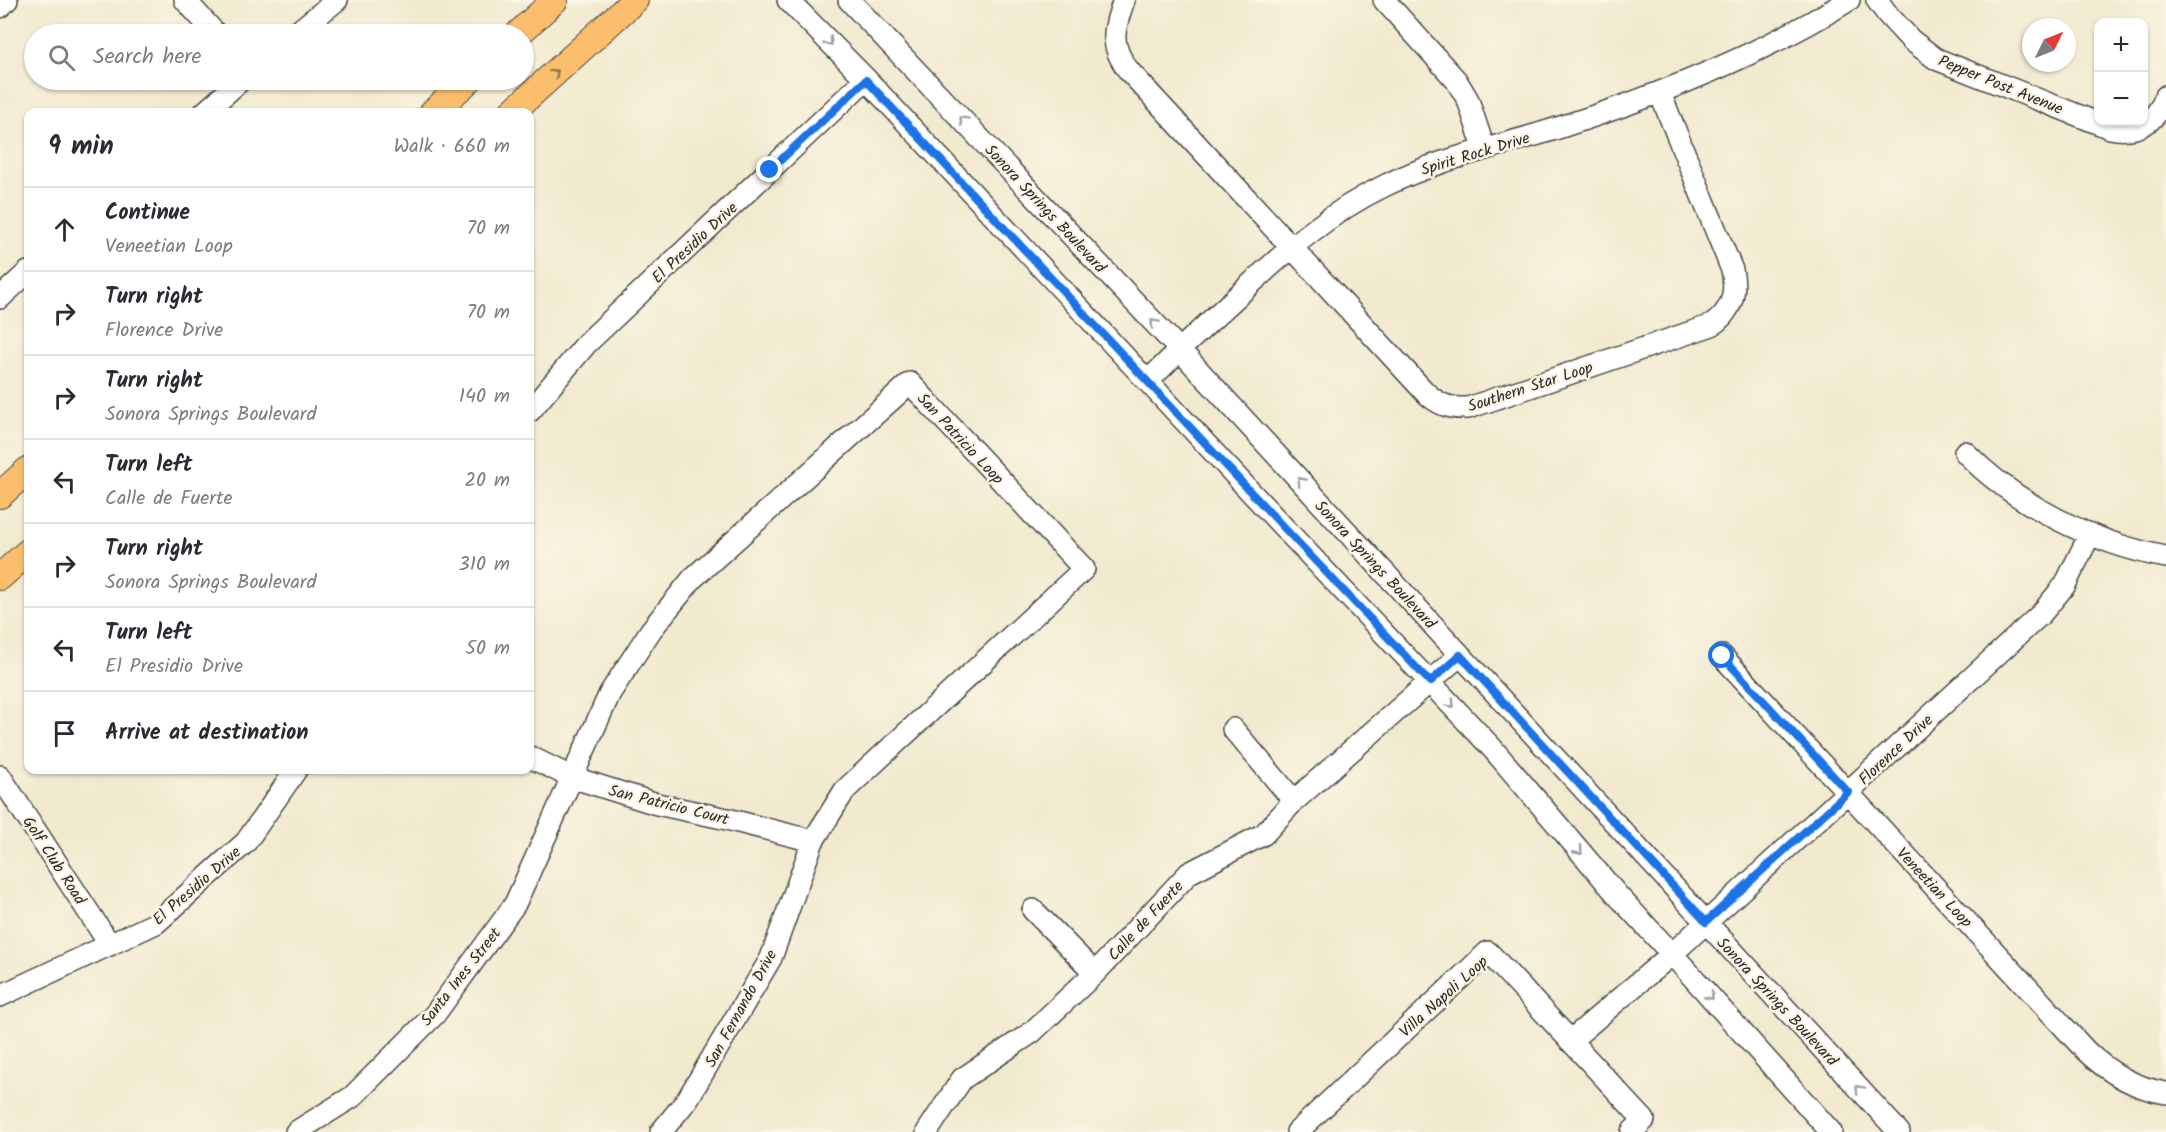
<!DOCTYPE html>
<meta charset="utf-8">
<style>
body{margin:0;font-family:Kalam,sans-serif;background:#f7f7f7;color:#2b2b33}
.controls{position:absolute;right:18px;top:18px;display:grid;overflow:hidden;border-radius:12px;box-shadow:0 2px 4px #0004}
.controls button{width:54px;height:54px;display:grid;place-items:center;padding:0;border:0;border-bottom:2px solid #e1e1e2;background:#fff;color:#2b2b33;font:30px sans-serif}
.compass{position:absolute;left:2022px;top:18px;width:54px;height:54px;border-radius:50%;background:#fff;box-shadow:0 2px 4px #0004;rotate:47deg}
.stop{position:absolute;width:18px;height:18px;margin:-14px;border:4px solid #1a73e8;border-radius:50%;background:#fff}
.stop.end{background:#1a73e8;border-color:#fff;box-shadow:0 2px 6px #0008}
.list{margin:0;padding:0;list-style:none}
h2{display:flex;justify-content:space-between;align-items:center;height:78px;margin:0;padding:0 24px;font-size:26px}
h2 small{font-size:20px;font-weight:400;color:#7c7c81}
.list li{display:grid;grid-template-columns:39px 1fr auto;gap:18px;align-items:center;box-sizing:border-box;height:84px;padding:0 24px;border-top:2px solid #e1e1e2}
.list b{display:block;font-size:22px;white-space:nowrap}
.list p{margin:0;font-size:20px;white-space:nowrap;color:#7c7c81}
.list em{font-size:20px;font-style:normal;color:#7c7c81}
.icon{flex:none;width:33px;height:33px;fill:none;stroke:currentColor;stroke-width:2;stroke-linecap:round;stroke-linejoin:round}
.map{position:relative;flex:none;width:2166px;height:1132px;overflow:hidden}
.search{position:absolute;background:#fff;box-shadow:0 2px 4px #0004;left:24px;top:24px;width:510px;height:66px;display:flex;align-items:center;gap:15px;box-sizing:border-box;padding:0 21px;border-radius:33px;color:#7c7c81;font-size:22px}
.panel{position:absolute;background:#fff;box-shadow:0 2px 4px #0004;left:24px;top:108px;width:510px;height:666px;border-radius:12px}
.map>svg:first-child{display:block}
</style>
<div class="map">
<svg width="2166" height="1132" viewBox="0 0 2166 1132">
<rect width="100%" height="100%" fill="#fcf5e5"/>
<filter id="ink" filterUnits="userSpaceOnUse"><feTurbulence type="fractalNoise" baseFrequency=".0167" numOctaves="2"/><feDisplacementMap in="SourceGraphic" scale="12" xChannelSelector="R" yChannelSelector="G"/><feConvolveMatrix kernelMatrix="1 2 1 2 8 2 1 2 1" color-interpolation-filters="sRGB"/></filter>
<filter id="wash" filterUnits="userSpaceOnUse"><feTurbulence type="fractalNoise" baseFrequency=".008" numOctaves="4" result="noise"/><feDisplacementMap in="SourceGraphic" scale="24" xChannelSelector="R" yChannelSelector="G"/><feGaussianBlur stdDeviation="1.35" result="paint"/><feColorMatrix in="noise" values="0 0 0 0 0 0 0 0 0 0 0 0 0 0 0 0 0 1.4 0 .05"/><feComposite in="paint" operator="in"/></filter>
<g filter="url(#wash)">
<rect width="100%" height="100%" fill="#f1eacf"/>
</g>
<g filter="url(#ink)">
<g fill="none" stroke-linecap="round" stroke-linejoin="round">
<!-- minor casing -->
<g stroke="#494844" stroke-width="24">
<path id="minor" d="M185,0L216,34
M788,0L866,79L1288,532L1492,748L1619,897L1672,954L1831,1132
M849,0L1179,349L1899,1132
M1124,0C1114,29 1108,44 1129,71L1424,391C1437,404 1449,409 1468,408L1712,325C1732,311 1737,293 1732,270L1660,93
M1384,0L1456,80L1468,100L1484,148
M1877,0L1888,15L1911,40L1936,59L2110,128C2138,134 2156,122 2166,96
M0,7L7,0
M295,34L337,0
M205,112L241,80
M0,298L28,272
M1148,381C1179,350 1211,320 1243,291C1287,250 1330,212 1384,186C1442,157 1504,146 1564,126C1663,94 1761,55 1849,0
M530,411L587,343L866,79
M1965,452C2014,504 2095,544 2166,557
M1722,656L2086,1051C2109,1073 2134,1088 2166,1093
M1233,729L1294,801
M530,757L571,777L657,804L727,819L813,841
M0,776L110,945
M1033,910L1095,973
M0,996L156,923L246,842L296,770
M1570,1041L1672,954L2041,614L2065,585L2090,534
M296,1132L352,1097L435,1014L515,904L610,693L651,630L693,578L910,383L1084,569L845,790L813,841L771,958L687,1100L661,1132
M927,1132L962,1079L1031,1033L1095,973L1189,873L1264,834L1294,801L1460,655
M1297,1132L1488,952L1644,1120L1632,1132"/>
</g>
<!-- major casing -->
<g stroke="#494844" stroke-width="28">
<path id="major" d="M518,34L555,0
M433,112L469,80
M512,112L635,0
M0,495L28,470
M0,577L28,552"/>
</g>
<!-- minor -->
<use href="#minor" stroke="#fff" stroke-width="21"/>
<!-- major -->
<use href="#major" stroke="#fabe6d" stroke-width="26"/>
</g>
<!-- one-way arrows -->
<defs><path id="oneway-chevron" d="M-2-3.5L2.5 0L-2 3.5" fill="none" stroke-width="1.6" stroke-linecap="round" stroke-linejoin="round" transform="scale(1.5)"/></defs>
<g stroke="#a0a0a0">
<use href="#oneway-chevron" transform="translate(829 42) rotate(45)"/>
<use href="#oneway-chevron" transform="translate(963 120) rotate(-133)"/>
<use href="#oneway-chevron" transform="translate(1154 323) rotate(-133)"/>
<use href="#oneway-chevron" transform="translate(1301 481) rotate(-133)"/>
<use href="#oneway-chevron" transform="translate(1451 704) rotate(47)"/>
<use href="#oneway-chevron" transform="translate(1579 851) rotate(49)"/>
<use href="#oneway-chevron" transform="translate(1710 996) rotate(48)"/>
<use href="#oneway-chevron" transform="translate(1859 1089) rotate(-133)"/>
</g>
<use stroke="#92744c" href="#oneway-chevron" transform="translate(555 73) rotate(-42)"/>
</g>
<g fill="none" stroke-linecap="round" stroke-linejoin="round" filter="url(#ink)">
<!-- route -->
<path stroke="#1a73e8" stroke-width="8" d="M770,170L866,80L1288,532L1430,682L1460,655L1706,922L1848,792L1722,656"/>
</g>
<g text-anchor="middle" stroke-width="5" stroke-linejoin="round" paint-order="stroke">
<!-- street labels -->
<g font-size="16" fill="#2b2b2b" stroke="#fcf5e5">
<text transform="translate(2001 84) rotate(22)" y="6">Pepper Post Avenue</text>
<text transform="translate(1475 153) rotate(-17)" y="6">Spirit Rock Drive</text>
<text transform="translate(1046 208) rotate(47)" y="6">Sonora Springs Boulevard</text>
<text transform="translate(694 242) rotate(-43)" y="6">El Presidio Drive</text>
<text transform="translate(1530 386) rotate(-18)" y="6">Southern Star Loop</text>
<text transform="translate(961 438) rotate(47)" y="6">San Patricio Loop</text>
<text transform="translate(1376 564) rotate(47)" y="6">Sonora Springs Boulevard</text>
<text transform="translate(1895 749) rotate(-43)" y="6">Florence Drive</text>
<text transform="translate(669 804) rotate(14)" y="6">San Patricio Court</text>
<text transform="translate(55 860) rotate(57)" y="6">Golf Club Road</text>
<text transform="translate(196 885) rotate(-41)" y="6">El Presidio Drive</text>
<text transform="translate(1935 887) rotate(47)" y="6">Veneetian Loop</text>
<text transform="translate(1145 920) rotate(-47)" y="6">Calle de Fuerte</text>
<text transform="translate(460 976) rotate(-52)" y="6">Santa Ines Street</text>
<text transform="translate(1443 996) rotate(-42)" y="6">Villa Napoli Loop</text>
<text transform="translate(1778 1001) rotate(47)" y="6">Sonora Springs Boulevard</text>
<text transform="translate(740 1008) rotate(-61)" y="6">San Fernando Drive</text>
</g>
</g>
</svg>
<div class="controls">
<button>+</button>
<button>−</button>
</div>
<svg class="compass" viewBox="-18 -18 36 36"><path d="M0-13l5 13h-10z" fill="#e53935"/><path d="M0 13l5-13h-10z" fill="#7c7c81"/></svg>
<div class="stop" style="left:1722px;top:656px"></div>
<div class="stop end" style="left:770px;top:170px"></div>
<div class="search"><svg class="icon" aria-label="search" viewBox="0 0 24 24"><circle cx="10" cy="10" r="6"/><path d="M15 15l6 6"/></svg>Search here</div>
<section class="panel">
<h2>9 min<small>Walk · 660 m</small></h2>
<ul class="list">
<li><svg class="icon" aria-label="ahead" viewBox="0 0 24 24"><path d="M12 20V5M6 11l6-6 6 6"/></svg><div><b>Continue</b><p>Veneetian Loop</p></div><em>70 m</em></li>
<li><svg class="icon" aria-label="right" viewBox="0 0 24 24"><path d="M7 20v-9h11M14 6l5 5-5 5"/></svg><div><b>Turn right</b><p>Florence Drive</p></div><em>70 m</em></li>
<li><svg class="icon" aria-label="right" viewBox="0 0 24 24"><path d="M7 20v-9h11M14 6l5 5-5 5"/></svg><div><b>Turn right</b><p>Sonora Springs Boulevard</p></div><em>140 m</em></li>
<li><svg class="icon" aria-label="left" viewBox="0 0 24 24"><path d="M17 20v-9H6M10 6l-5 5 5 5"/></svg><div><b>Turn left</b><p>Calle de Fuerte</p></div><em>20 m</em></li>
<li><svg class="icon" aria-label="right" viewBox="0 0 24 24"><path d="M7 20v-9h11M14 6l5 5-5 5"/></svg><div><b>Turn right</b><p>Sonora Springs Boulevard</p></div><em>310 m</em></li>
<li><svg class="icon" aria-label="left" viewBox="0 0 24 24"><path d="M17 20v-9H6M10 6l-5 5 5 5"/></svg><div><b>Turn left</b><p>El Presidio Drive</p></div><em>50 m</em></li>
<li><svg class="icon" aria-label="arrive" viewBox="0 0 24 24"><path d="M6 21V4h12l-3 4 3 4H6"/></svg><div><b>Arrive at destination</b></div></li>
</ul>
</section>
</div>
